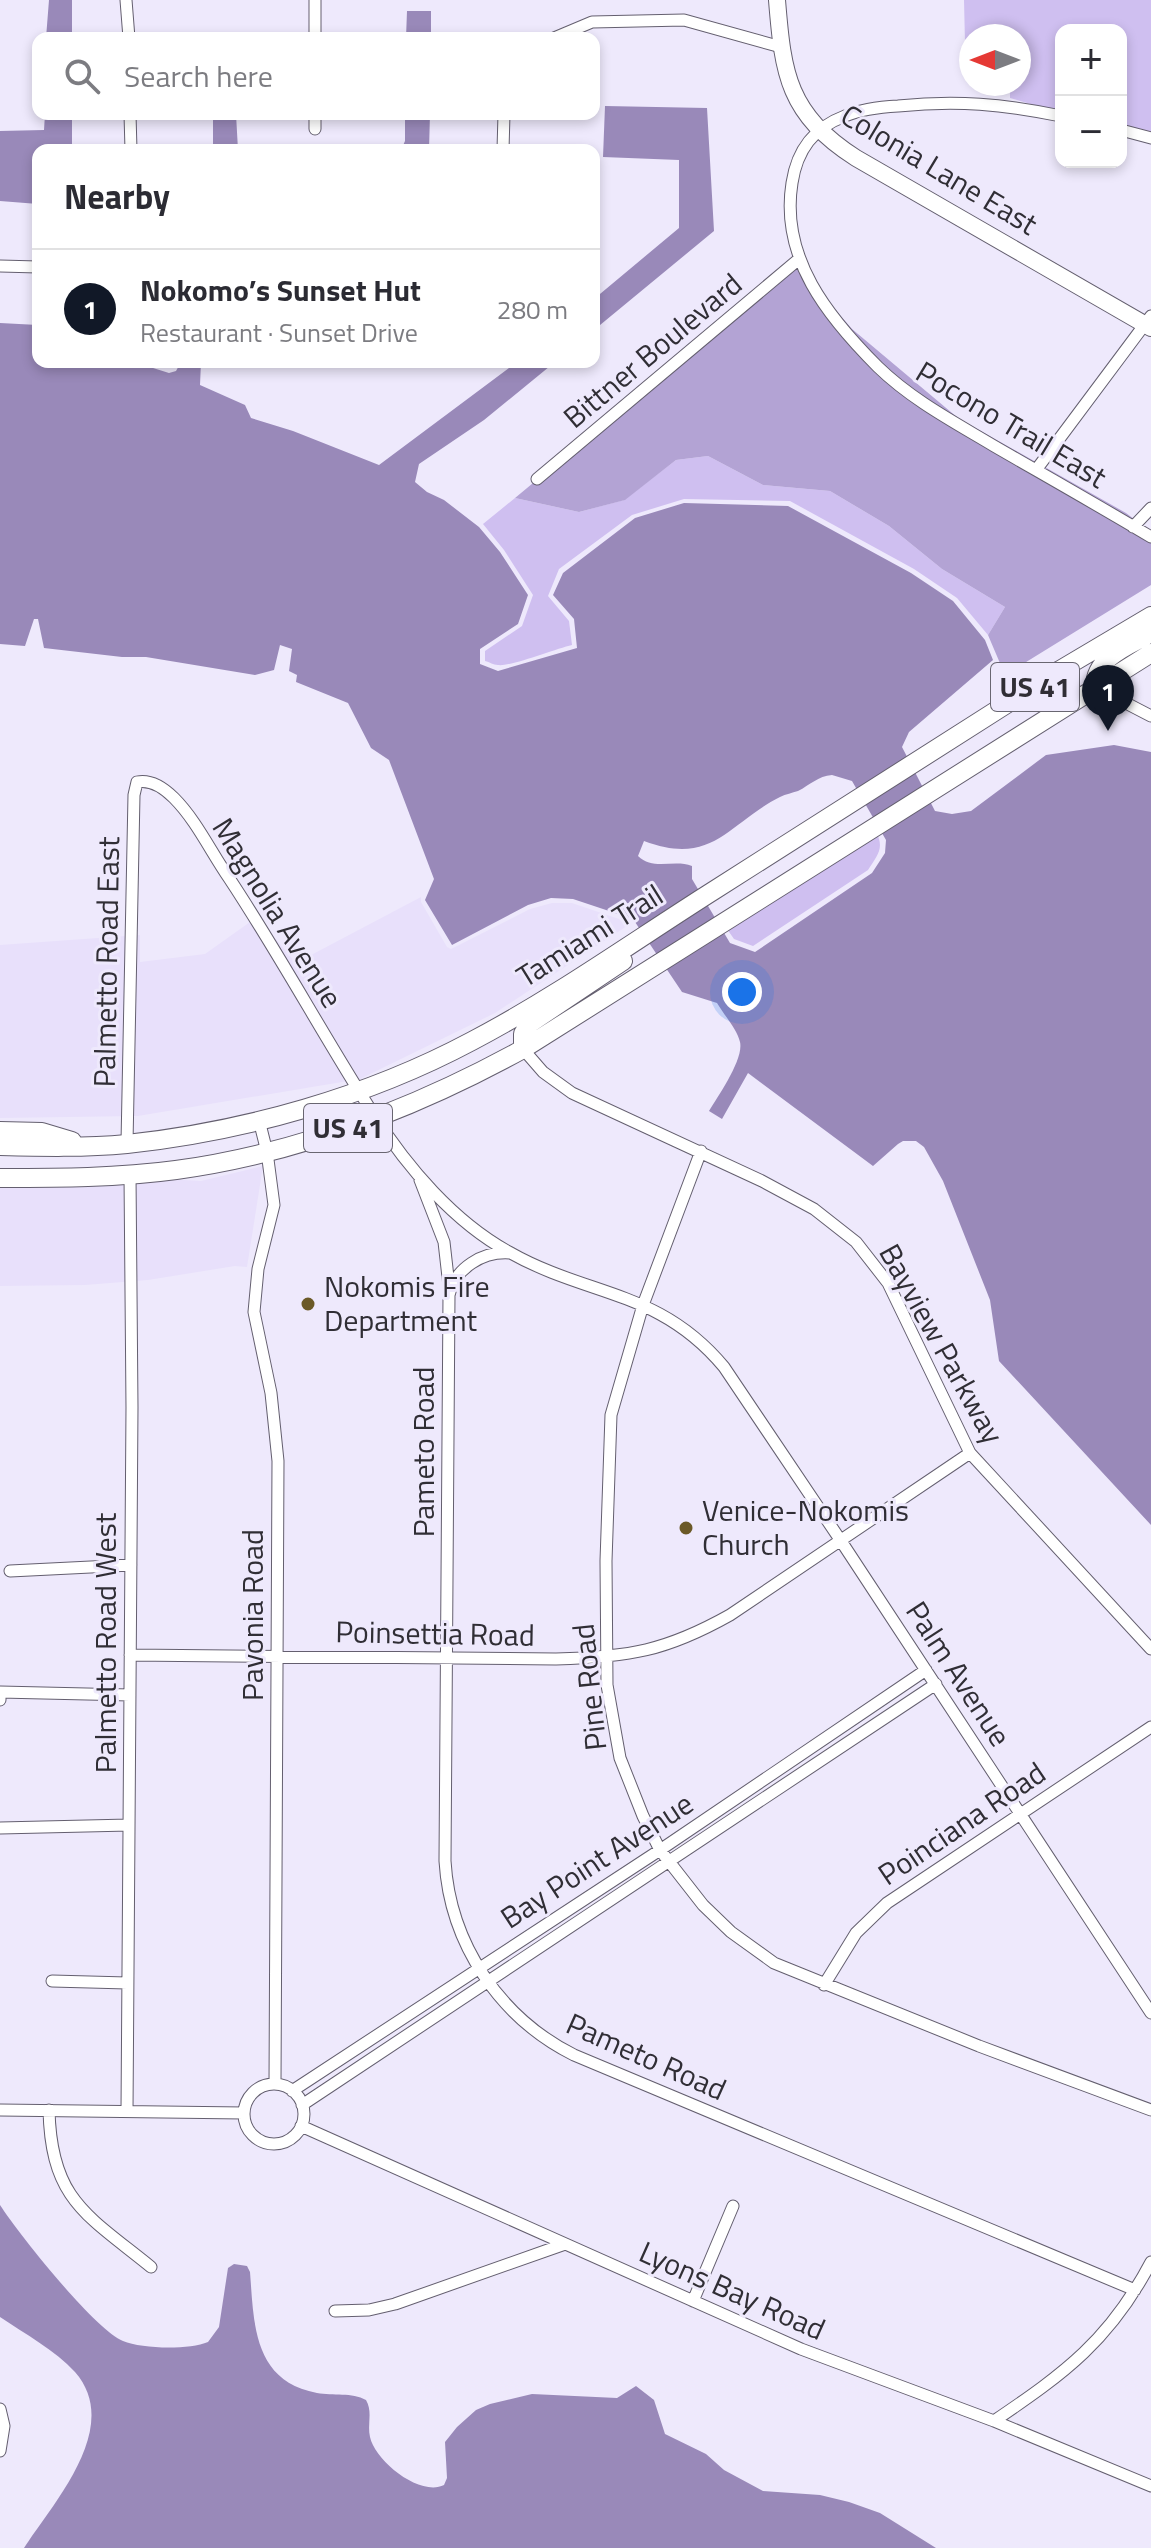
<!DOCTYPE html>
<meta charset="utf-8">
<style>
body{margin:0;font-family:"Titillium Web",sans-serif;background:#f2f2f3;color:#2b2b33}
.controls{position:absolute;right:24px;top:24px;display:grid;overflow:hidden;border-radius:16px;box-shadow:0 4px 12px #0003}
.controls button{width:72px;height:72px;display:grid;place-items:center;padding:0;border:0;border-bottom:2px solid #e1e1e2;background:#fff;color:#2b2b33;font:40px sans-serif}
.compass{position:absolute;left:959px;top:24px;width:72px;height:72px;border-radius:50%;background:#fff;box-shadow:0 4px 12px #0003;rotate:270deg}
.you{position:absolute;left:742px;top:992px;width:28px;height:28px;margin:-20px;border:6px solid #fff;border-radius:50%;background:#1a73e8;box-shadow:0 0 0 12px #1a73e833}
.badge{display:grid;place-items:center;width:52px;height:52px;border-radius:50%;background:#111827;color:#fff;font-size:26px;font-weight:700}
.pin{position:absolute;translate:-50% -66px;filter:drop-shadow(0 2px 4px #0008)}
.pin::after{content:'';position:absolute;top:42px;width:28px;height:24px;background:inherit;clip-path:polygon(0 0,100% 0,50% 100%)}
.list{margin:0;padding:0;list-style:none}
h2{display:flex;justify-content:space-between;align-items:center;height:104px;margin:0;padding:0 32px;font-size:34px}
h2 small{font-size:26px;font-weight:400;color:#7c7c81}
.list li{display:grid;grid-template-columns:52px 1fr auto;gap:24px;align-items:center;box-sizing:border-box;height:120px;padding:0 32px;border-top:2px solid #e1e1e2}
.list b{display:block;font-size:30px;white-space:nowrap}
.list p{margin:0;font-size:26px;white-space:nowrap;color:#7c7c81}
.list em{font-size:26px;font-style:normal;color:#7c7c81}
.icon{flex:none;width:44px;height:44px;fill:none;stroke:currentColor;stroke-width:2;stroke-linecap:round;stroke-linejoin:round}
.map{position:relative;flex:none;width:1151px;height:2548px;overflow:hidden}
.search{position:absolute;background:#fff;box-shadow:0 4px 12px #0003;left:32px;top:32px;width:568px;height:88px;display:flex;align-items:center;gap:20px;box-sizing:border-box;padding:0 28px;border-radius:16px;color:#7c7c81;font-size:30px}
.panel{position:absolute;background:#fff;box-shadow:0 4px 12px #0003;left:32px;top:144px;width:568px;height:224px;border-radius:16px}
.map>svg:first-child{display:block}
</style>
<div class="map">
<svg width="1151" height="2548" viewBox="0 0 1151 2548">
<rect width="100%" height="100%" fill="#eee9fc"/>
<!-- built -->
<path fill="#e8e0fb" d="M421,897V902L447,947L451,949L530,909L552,903H572L619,919L627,926L495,1013L360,1079L138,1116L0,1118V945L140,935V962L205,954L257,917L296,963Z
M263,1166L247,1267L235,1266L148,1280L85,1285L0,1286V1184L151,1178L201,1181Z"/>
<!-- green -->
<path fill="#cfbff0" d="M964,0H1151V139L1121,130V30H1061V113L1010,98V84H1019V36H971V43H965Z
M708,456L763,485L830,491L889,526L942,569L1005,607L988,635L957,598L914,569L790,501L684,499L632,515L559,569L548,596L569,621L572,645C555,649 510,667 498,665C493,665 490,662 485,661V651L522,626L533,595L504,550L483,524L515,498L579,512L624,500L676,460Z
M876,832C885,848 877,856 868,870L753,946L734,939L727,929Z"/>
<!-- forest -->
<path fill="#b3a3d4" d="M796,265L852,329L958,418L1126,513L1151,532V585L1005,675L988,635L1005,607L942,569L889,526L830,491L763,485L708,456L676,460L625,500L579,512L515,498Z"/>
<!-- water -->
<path fill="#9989b9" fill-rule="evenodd" d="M49,0H72V38H46Z
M407,11H431V38H406Z
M605,106L707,108L714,231L594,330V299L679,228V160L603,157Z
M45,114H72V150H38V204L0,201V131L44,130Z
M213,114H236L238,150H213Z
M405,114H430L429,150H401L405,141Z
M0,323L38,325V362H134L169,373L176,371L181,362H201L200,385L245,405L251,418L293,431L379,465L517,362H555L484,420L419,464L415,482L427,492L444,500L479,527L500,552L528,595L518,624L480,649V664L498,671L577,648L574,619L553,595L563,573L635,518L684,503L788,506L911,573L953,601L985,640L993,660L909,732L902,747L935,811L952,814L971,811L1046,755L1114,745L1151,752V1525L999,1361L990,1300L943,1181L924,1147L916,1141H903L898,1144L873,1166L748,1073L722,1119L709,1111C718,1096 744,1059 740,1042C737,1029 724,1015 717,1003L682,992L633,919L573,899L551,898L528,905L452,945L425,900L434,879L389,760L371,748L348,703L296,682L297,675L289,671L292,649L280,645L274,670L255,675L146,657H122L44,648L38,619H34L25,646L0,644ZM832,775L852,781L886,840L885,853L872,873L755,952L730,943L692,879V866C674,859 653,871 638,856L644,841C713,867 728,823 780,797C786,794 792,793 798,791C810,785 818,776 832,775Z
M0,2205C18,2233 95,2330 123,2341C142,2349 189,2350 208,2342L219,2327L228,2268L234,2264L247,2266L250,2272C254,2324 253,2381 317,2393C333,2396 352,2392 366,2400C373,2412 367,2424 370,2437C375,2461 420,2497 444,2485L447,2478L445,2442L457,2427L476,2410L490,2404L532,2394L617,2398L636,2386L654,2400L665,2434L706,2454L724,2470L763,2491L820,2495L849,2502L880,2513L936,2548H24C54,2502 123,2427 75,2372C55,2350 25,2334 0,2317Z"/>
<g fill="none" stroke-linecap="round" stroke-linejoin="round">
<!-- street casing -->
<g stroke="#645f6f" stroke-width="13">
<path id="street" d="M126,0L129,38
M315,38V0
M554,38L592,22L684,20L781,47
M130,114L131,150
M1061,116C1003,104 957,100 898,106C880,107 862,109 845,116C813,128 797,150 792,183C780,258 828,317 878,367C912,400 954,422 994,446C1046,476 1099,506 1151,537
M315,129V114
M1121,130L1151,138
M503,150L504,114
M0,266L38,267
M1036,470L1151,316
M537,479L799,259
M1133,527L1151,508
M1095,687L1151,716
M523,1049L543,1072L572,1093L762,1181L814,1209L856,1242L888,1283L970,1453L1151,1649
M259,1120L267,1152L274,1205L258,1269L254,1312L271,1393L278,1461L275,2084
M127,1143L134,795L137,782C152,779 164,788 174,798C196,820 211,852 229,878C280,955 324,1037 374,1115C407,1167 454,1222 509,1252C588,1297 659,1289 724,1367L841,1541L1151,2013
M701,1151L643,1305L611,1415L606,1561L607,1685L620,1758L643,1816L660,1850L703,1905L731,1932L774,1963L979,2046L1151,2110
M420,1180L444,1242L449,1286
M510,1253C483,1251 455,1268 449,1295L445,1861C450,1944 500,2018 574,2055L1135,2290
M10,1571L131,1565
M130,1655L556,1659C629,1657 666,1651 730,1615L970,1453
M0,1700V1692L130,1695
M0,1828L129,1825
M52,1981L127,1983
M824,1985L856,1933L887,1903L1151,1727
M244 2114a30 30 0 1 1 60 0a30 30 0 1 1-60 0Z
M292,2091L660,1850L926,1670
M302,2105L936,1684
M0,2110L244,2113
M49,2110C51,2200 87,2215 151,2267
M127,2111L132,1407L130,1175
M301,2126L801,2349L994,2421L1151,2486
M693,2301L733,2206
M335,2311L369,2310L395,2304L565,2244
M0,2409L4,2426L0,2451
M994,2421C1065,2373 1110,2340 1151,2262"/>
</g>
<!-- secondary casing -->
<g stroke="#645f6f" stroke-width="18">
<path id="secondary" d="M777,0C783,75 788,114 856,158L1151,328"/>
</g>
<!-- primary casing -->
<g stroke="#645f6f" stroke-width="20">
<path id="primary" d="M1095,687C1095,657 1128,646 1151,633
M523,1049V1034L529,1024L623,961
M0,1131L42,1132L72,1141
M0,1146C42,1147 85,1148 127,1144C246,1131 367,1097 472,1041C556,997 634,941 713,891C829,817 945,744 1060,670L1151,616
M0,1178C59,1178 117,1178 176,1170C299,1153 414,1109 523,1049L1151,653"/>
</g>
<!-- street -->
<use href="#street" stroke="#fff" stroke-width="11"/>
<!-- secondary -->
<use href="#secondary" stroke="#fff" stroke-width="16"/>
<!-- primary -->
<use href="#primary" stroke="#fff" stroke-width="18"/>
</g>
<!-- markers -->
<g fill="#6b5927" stroke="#eee9fc" stroke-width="3">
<circle cx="308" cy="1304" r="8"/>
<circle cx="686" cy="1528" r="8"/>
</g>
<g text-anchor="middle" stroke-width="6" stroke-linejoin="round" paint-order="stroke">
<!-- shield labels -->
<g fill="#eee9fc" stroke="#696671" stroke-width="2">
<rect x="991" y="663" width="88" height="48" rx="6"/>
<rect x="304" y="1104" width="88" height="48" rx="6"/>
</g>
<g font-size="28" font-weight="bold" fill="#302e35">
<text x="1035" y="697">US 41</text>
<text x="348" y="1138">US 41</text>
</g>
<!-- street labels -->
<g font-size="30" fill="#302e35" stroke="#eee9fc">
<text transform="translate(939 170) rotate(31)" y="10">Colonia Lane East</text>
<text transform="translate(653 351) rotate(-40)" y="10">Bittner Boulevard</text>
<text transform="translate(1011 425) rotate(31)" y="10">Pocono Trail East</text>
<text transform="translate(277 913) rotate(58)" y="10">Magnolia Avenue</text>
<text transform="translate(590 936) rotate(-32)" y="10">Tamiami Trail</text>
<text transform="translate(107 962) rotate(-89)" y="10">Palmetto Road East</text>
<text transform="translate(941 1344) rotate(61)" y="10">Bayview Parkway</text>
<text transform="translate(424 1452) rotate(-90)" y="10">Pameto Road</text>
<text transform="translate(253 1615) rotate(-90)" y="10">Pavonia Road</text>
<text transform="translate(435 1634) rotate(1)" y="10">Poinsettia Road</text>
<text transform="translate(106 1643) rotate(-90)" y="10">Palmetto Road West</text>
<text transform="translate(958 1674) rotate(57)" y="10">Palm Avenue</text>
<text transform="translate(590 1687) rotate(-96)" y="10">Pine Road</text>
<text transform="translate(962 1824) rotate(-34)" y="10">Poinciana Road</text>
<text transform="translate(597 1861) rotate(-33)" y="10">Bay Point Avenue</text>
<text transform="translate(646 2057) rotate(24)" y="10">Pameto Road</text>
<text transform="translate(732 2291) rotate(24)" y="10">Lyons Bay Road</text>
</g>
<!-- poi labels -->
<g font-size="30" fill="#302e35" stroke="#eee9fc" text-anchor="start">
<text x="324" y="1297">Nokomis Fire<tspan x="324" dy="34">Department</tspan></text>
<text x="702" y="1521">Venice-Nokomis<tspan x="702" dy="34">Church</tspan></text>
</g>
</g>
</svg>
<div class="controls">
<button>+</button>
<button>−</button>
</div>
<svg class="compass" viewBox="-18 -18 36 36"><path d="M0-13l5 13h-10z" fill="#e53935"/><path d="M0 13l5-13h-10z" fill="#7c7c81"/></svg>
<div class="you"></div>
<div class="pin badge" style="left:1108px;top:731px">1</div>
<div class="search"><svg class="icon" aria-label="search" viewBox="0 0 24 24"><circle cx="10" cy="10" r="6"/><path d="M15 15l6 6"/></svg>Search here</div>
<section class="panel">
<h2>Nearby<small></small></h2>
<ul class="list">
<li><span class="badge">1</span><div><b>Nokomo’s Sunset Hut</b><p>Restaurant · Sunset Drive</p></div><em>280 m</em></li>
</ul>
</section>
</div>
